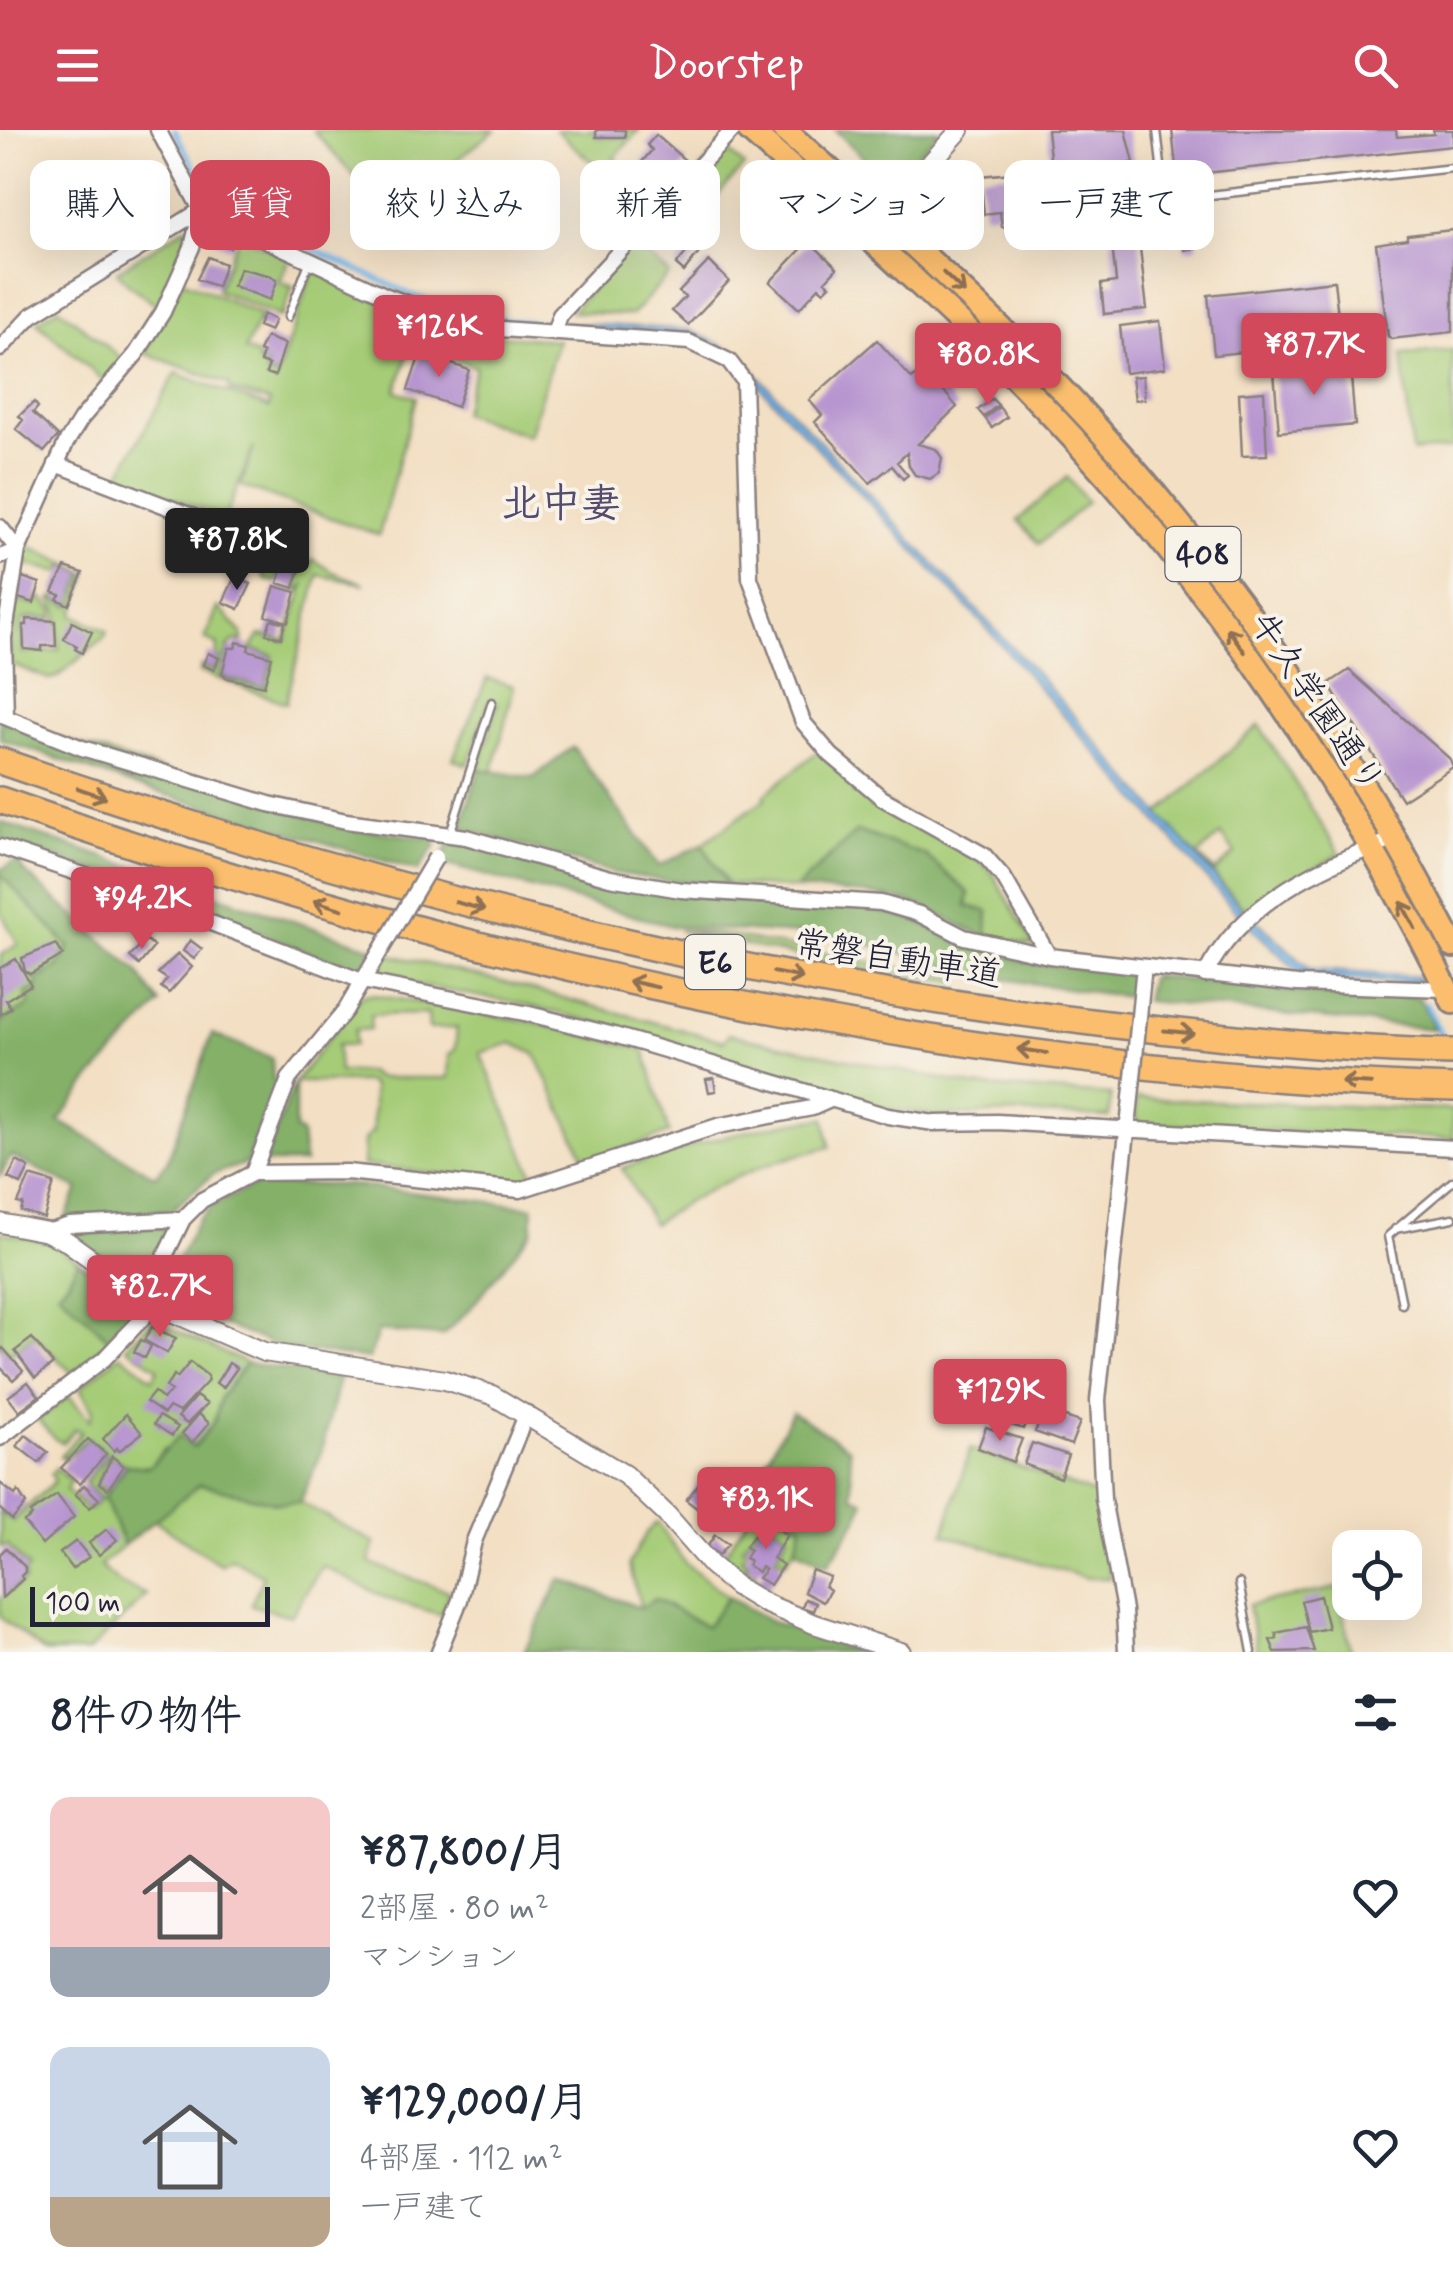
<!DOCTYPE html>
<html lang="ja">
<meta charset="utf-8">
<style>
body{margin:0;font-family:Mynerve,"Klee One",sans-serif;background:#f6f6f7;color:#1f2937;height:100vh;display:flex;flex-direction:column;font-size:38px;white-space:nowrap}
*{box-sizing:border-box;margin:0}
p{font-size:32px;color:#747a83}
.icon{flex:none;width:55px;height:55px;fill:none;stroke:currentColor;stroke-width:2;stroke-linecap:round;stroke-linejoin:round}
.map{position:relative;height:1522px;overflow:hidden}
.panel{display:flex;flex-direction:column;background:#fff;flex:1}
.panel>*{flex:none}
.banner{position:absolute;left:30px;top:30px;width:1395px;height:90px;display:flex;gap:20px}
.buttons{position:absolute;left:1332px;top:1400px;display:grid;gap:20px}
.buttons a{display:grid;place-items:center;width:90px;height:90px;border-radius:20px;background:#fff;box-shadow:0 10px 40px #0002;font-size:50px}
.scale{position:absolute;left:30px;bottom:25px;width:240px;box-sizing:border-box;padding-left:10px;border:5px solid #22223b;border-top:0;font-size:28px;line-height:35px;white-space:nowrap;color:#22223b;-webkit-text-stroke:8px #f7f3e8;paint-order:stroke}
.price{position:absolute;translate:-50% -85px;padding:0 22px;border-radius:10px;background:#d1495b;color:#fff;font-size:32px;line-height:65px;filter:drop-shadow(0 2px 5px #0008)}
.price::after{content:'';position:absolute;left:50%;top:60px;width:30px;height:22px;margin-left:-15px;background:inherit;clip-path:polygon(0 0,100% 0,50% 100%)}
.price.on{background:#222;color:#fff}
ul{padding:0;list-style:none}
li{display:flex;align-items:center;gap:30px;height:250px;padding:0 50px}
li span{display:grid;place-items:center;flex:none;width:280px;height:200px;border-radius:20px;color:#555}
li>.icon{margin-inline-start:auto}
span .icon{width:120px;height:120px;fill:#fffc;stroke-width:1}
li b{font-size:42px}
h2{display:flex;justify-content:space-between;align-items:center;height:120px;padding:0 50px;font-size:42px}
.tag{padding:0 35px;border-radius:20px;background:#fff;box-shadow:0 10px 40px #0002;font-size:35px;line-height:90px}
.tag.on{background:#d1495b;color:#fff}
header{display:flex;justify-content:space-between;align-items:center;height:130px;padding:0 50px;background:#d1495b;color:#fff;font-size:45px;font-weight:600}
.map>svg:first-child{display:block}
.green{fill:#a6cc77;stroke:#647759;stroke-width:2.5;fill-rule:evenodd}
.forest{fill:#84b068;stroke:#536952;stroke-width:2.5}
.water{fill:#75b8eb;stroke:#4c6d93;stroke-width:2.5}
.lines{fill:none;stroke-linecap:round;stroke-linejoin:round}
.stream{stroke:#75b8eb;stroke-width:5}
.building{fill:#b795d0}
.service-casing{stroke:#8a807f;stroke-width:11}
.minor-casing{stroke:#8a807f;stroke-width:19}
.tertiary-casing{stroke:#8a807f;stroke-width:22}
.trunk-casing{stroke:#8a807f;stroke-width:28}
.motorway-casing{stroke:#8a807f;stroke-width:30}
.service{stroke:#fff;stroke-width:6}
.minor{stroke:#fff;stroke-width:14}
.tertiary{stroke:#fff;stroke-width:18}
.trunk{stroke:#fbbe6e;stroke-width:22}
.motorway{stroke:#fbbe6e;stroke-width:25}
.minor-bridge-casing{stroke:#8a807f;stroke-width:19;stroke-linecap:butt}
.minor-bridge{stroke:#fff;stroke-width:14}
.oneway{stroke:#8e7054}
.labels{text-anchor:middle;stroke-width:8;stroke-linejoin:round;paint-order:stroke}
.shield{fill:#f7f3e8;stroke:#62616f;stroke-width:2.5}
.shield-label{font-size:32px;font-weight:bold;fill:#22223b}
.street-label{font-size:35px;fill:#22223b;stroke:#f7f3e8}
.quarter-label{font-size:40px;font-weight:bold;fill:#564a6f;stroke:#f7f3e8}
</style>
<header><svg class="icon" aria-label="menu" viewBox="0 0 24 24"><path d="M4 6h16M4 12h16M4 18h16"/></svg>Doorstep<svg class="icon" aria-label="search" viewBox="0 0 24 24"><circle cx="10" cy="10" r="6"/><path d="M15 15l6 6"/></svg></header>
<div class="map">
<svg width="1453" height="1522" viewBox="0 0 1453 1522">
<rect width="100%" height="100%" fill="#f7f3e8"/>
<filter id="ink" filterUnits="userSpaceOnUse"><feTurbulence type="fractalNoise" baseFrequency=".01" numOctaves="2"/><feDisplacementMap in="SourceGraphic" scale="20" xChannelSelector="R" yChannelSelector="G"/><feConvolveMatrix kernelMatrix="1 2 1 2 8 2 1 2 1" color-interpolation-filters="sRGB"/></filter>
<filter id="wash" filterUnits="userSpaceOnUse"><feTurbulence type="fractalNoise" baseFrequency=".0048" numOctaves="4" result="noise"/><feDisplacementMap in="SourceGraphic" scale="40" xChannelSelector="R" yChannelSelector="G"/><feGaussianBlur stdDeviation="2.25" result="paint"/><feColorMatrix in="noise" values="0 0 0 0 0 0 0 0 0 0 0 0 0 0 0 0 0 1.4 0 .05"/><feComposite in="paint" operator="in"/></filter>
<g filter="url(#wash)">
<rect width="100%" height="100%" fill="#f3dfc3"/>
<path class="green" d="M313 0H495L388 84Z
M556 0H596L597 7H625V0H639L614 28 658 67 646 81Z
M722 16 744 36 664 125 641 104Z
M186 97 191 99 160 177 129 155 117 141Z
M239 105 289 127 280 152 293 157 281 187 217 160Z
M633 112 669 144 632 185 571 182Z
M313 138 421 185 396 261 416 267 379 405 241 356 254 316 225 388 118 347 176 243 269 278 270 272 230 260 229 254 144 223 183 150 261 185 245 220 259 226 258 231 268 236 266 244 277 247Z
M58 177 125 231 106 253 37 192Z
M431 188 445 193 434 226 420 222Z
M463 200 477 204 558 210 529 306 462 283 476 237 454 229Z
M1453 220V318L1412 322 1402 225Z
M1067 347 1087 372 1039 414 1018 390Z
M26 415 88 444 73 485 107 501 104 508 57 547 49 549 10 534 14 470 35 475 40 466 53 480V489L28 487 22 491V523L59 520 57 480 51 470 55 466 56 470 70 476 84 444 66 435 59 442 20 433Z
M266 418 310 435 313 429 333 442 365 454 318 445 286 573 200 542 201 536 215 541 220 529 216 524 218 515 205 509 218 477 242 503V511H235L228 517 221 544 225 548 265 558 273 526 251 519 260 505 285 511 305 453 300 460H296L301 438 282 432 276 452 266 450 263 445Z
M487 548 514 556 493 641 479 639 498 573 489 570 468 635 453 629Z
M1259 595 1340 724 1244 778 1159 684ZM1221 704 1235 723 1215 742 1198 725Z
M818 621 868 663 975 727 992 742 1035 816 987 806 967 776 969 763 925 725 857 701 796 759 727 754 702 714 766 668 764 665Z
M0 744 69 817 58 837 36 849 39 857 31 875 0 892V826L18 814 0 781Z
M679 801 713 803 957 848 958 853 852 837Z
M387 824 519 856 724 911 729 904 974 956 1111 965 1109 987 1014 983 938 986 885 978 645 904 517 873 377 848Z
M369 864 533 892 644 919 669 1003 569 1038 516 1052 363 1035 364 1010 373 1001V957L368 952H295L361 866ZM428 884 429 899 457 898 455 920 449 924 448 948H377L368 942H339L337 915H354L355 900 370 899 371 885ZM512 913 535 924 586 1031 533 1044 480 923Z
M1137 968 1453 980V1009L1142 994 1135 989Z
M825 988 830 1017C766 1031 707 1056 653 1094L622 1038C689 1015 755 995 825 988Z
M0 1102 50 1112 78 1131 67 1152 59 1161 111 1211 73 1244 33 1205 10 1224 3 1215 0 1218Z
M152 1190 246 1233 221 1267 214 1292 193 1317 164 1319 149 1337 126 1335 110 1326 96 1354 108 1361 104 1367 124 1415 100 1436 121 1454 147 1465 88 1522H44L0 1487V1469L25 1450 23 1446 28 1438 7 1415 0 1417V1382L13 1391 55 1351 51 1344 56 1338 71 1351 66 1360 89 1380 101 1369 85 1353 107 1324 88 1308 64 1330 60 1327 81 1301 75 1299 63 1313 55 1309 38 1290 69 1266 90 1290 93 1281 80 1258 120 1224 153 1249 158 1238 126 1217Z
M970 1319 1097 1365 1110 1448H1087L944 1404Z
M200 1354 276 1373 300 1372 375 1413 369 1433 450 1462 442 1485 388 1469 322 1436 291 1486 251 1475 263 1446 231 1428 221 1435 153 1389Z
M759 1370 802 1395 795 1419 785 1432 776 1428 788 1404 765 1390 742 1417 747 1420 742 1428 748 1433 745 1438 756 1443 755 1447 768 1457 765 1462 719 1433Z
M657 1392 685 1433 728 1467 706 1497 655 1469 641 1478 629 1434C639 1419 643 1403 657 1392Z
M1338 1458 1351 1522H1257L1248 1475Z"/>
<path class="forest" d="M835 0H940L891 54Z
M1187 75 1189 89 1204 90V102L1170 105 1168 79Z
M0 590 346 697 434 709 436 715 418 741 137 656 0 609Z
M573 617 659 736 702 714 727 754 667 751 615 743 465 699 462 692 479 639 533 648Z
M0 692 373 818 362 840 356 842 213 784 212 779 0 710Z
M857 701 925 725 969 763 967 776 988 781 987 806C960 799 940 782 914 774 876 762 836 762 796 759Z
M463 712 615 754 867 779 912 789 962 813 1038 834 1136 842V868L974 845 882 817 821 805 675 797 440 733 449 714Z
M16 731 21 732V739L137 841 160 874 92 947 59 991 155 1046 167 1032 212 904 272 928 273 949 278 953 247 1033 213 1044 172 1080 65 1089 78 1059 11 1026 0 1047V892L30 875 26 863 38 857 36 850 58 837 69 817 0 744V740Z
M1156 846 1295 862 1419 867 1435 899 1145 871 1150 847Z
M295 952V1000L301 1003 304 1033H263Z
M257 1054 352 1055 533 1077 532 1101 470 1179 442 1206 378 1201 369 1229 283 1218 171 1175 159 1166 198 1090 213 1075Z
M168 1096 170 1100 142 1156 69 1103Z
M78 1131 140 1179 111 1211 58 1161 68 1152Z
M246 1233 339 1248 321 1324 300 1372 277 1373 200 1354 124 1415 104 1367 126 1335 149 1337 179 1306 194 1317 214 1292 221 1267Z
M792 1282 849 1318 853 1366 864 1371 858 1388 828 1435 795 1419 802 1395 748 1364Z
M560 1449 641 1478 655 1469 706 1497 728 1467 773 1492 860 1522H524Z"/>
<path class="water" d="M564 193 688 200 736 222 1044 552 1244 781 1239 785 985 496 732 227 688 206 565 198Z
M1255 789 1310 840 1417 847 1419 853 1305 848 1249 795Z"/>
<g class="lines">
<path class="stream" d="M174 0 215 74 412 165 474 186 545 193
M1426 874 1446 915"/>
</g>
<g id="blocks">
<path class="building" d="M596 0H625V7H596Z
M1047 0H1126L1134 33H1130L1132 51H1136L1137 55 1133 56 1135 82 1057 91 1055 77 1032 80 1033 94 1002 97 1000 82 984 84 980 46 1012 43V36L1025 35 1030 57 1053 54Z
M1172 0H1396L1397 7 1434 4 1433 0H1453V16L1177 46Z
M656 5 687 32 667 56 641 33 652 20 647 15Z
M208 92 214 95 208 108 202 105Z
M1137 92 1147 179 1104 184 1101 154 1116 152 1110 95Z
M217 94 237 103 230 118 210 109Z
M1453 100V202L1391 209 1388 206 1376 114 1407 109V105Z
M1196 106 1197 118 1185 120 1184 107Z
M809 111 837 138 825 151 830 155 824 161 819 157 799 179 770 152Z
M694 113 702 119 684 142 676 135Z
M208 127 225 134 217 157 197 149Z
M709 131 729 151 688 195 672 181 685 167 679 162Z
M240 138 271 146 277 151 270 170 233 156Z
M1334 151 1341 211 1214 225 1208 165Z
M263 184 275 190 270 201 258 196Z
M1160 191 1165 238 1125 243 1120 196Z
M266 207 285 214 275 246 266 243 269 235 260 232 263 223 259 221Z
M877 210 912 249 924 238 957 277 918 314 936 319 942 328 939 343 930 349 915 345 909 336 907 323 897 332 908 345 903 349 892 336 870 353 815 292 822 285 809 270Z
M420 224 440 231 442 226 450 229 449 233 469 240 457 277 408 260Z
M1350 235 1355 295 1279 302 1274 242Z
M1143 246 1145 269 1135 270 1132 247Z
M1264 261 1267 325 1242 326 1239 263Z
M992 269 998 275 984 287 978 280Z
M34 272 38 277 33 283 58 306 44 322 16 299 23 290 19 286Z
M999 277 1007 287 992 298 985 288Z
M284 434 300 439 294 458 278 453Z
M65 437 83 443 69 475 57 469 60 465 53 462Z
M22 447 40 453 34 473 15 467Z
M235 447 251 454 239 479 223 472Z
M275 456 296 462 288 492 266 486Z
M27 489 55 491 56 516H42V521L24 519 23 495H27Z
M271 489 285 493 281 508 266 504Z
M72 492 92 502 82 523 75 519 77 516 64 509Z
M237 512 249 515 248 520 272 527 264 556 227 548 222 543 229 518H235Z
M208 523 219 528 214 540 203 535Z
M1349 540 1450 629 1453 637 1402 670 1328 554Z
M146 810 154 817 139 835 130 827Z
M190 810 202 819 194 829 183 821Z
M56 814 63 825 30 844 25 841 22 828Z
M178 824 192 837 169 863 161 857 167 849 158 843Z
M16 829 31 855 6 870 11 878 0 885V838Z
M714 948 716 961 709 962 706 949Z
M17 1031 29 1038 21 1054 8 1048Z
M30 1046 54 1053 44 1088 21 1081 23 1074 18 1073Z
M152 1197 176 1208 167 1223 144 1210Z
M32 1208 53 1234 35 1248 15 1221Z
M141 1210 151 1216 145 1228 134 1222Z
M3 1218 23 1241 13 1250 0 1237V1221Z
M1006 1231 1042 1243 1034 1266 998 1253Z
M190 1232 208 1246 207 1252 179 1282 169 1277 164 1284 146 1272 154 1262 163 1269 171 1261 166 1257 174 1245 177 1248Z
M229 1233 237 1238 223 1258 216 1253Z
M28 1252 39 1266 19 1281 8 1267Z
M996 1264 1032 1276 1023 1299 987 1286Z
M196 1266 207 1274 187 1294 178 1287Z
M1044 1280 1080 1292 1071 1315 1035 1302Z
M126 1284 142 1303 119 1321 117 1318 114 1321 103 1309Z
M199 1284 209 1293 192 1313 182 1304Z
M159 1286 178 1297 172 1306 154 1294Z
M986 1297 1022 1309 1013 1332 978 1318Z
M26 1305 48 1322 39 1333 17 1316Z
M88 1309 106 1324 80 1354 61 1338Z
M1032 1313 1068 1325 1060 1348 1024 1334Z
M112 1326 124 1336 108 1359 99 1353Z
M703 1348 718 1360 702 1382 686 1370Z
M0 1353 15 1365 18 1361 26 1374 12 1390 0 1379Z
M84 1355 99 1369 90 1378 75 1364Z
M57 1365 74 1387 42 1415 24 1392 32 1386 30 1383Z
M765 1391 787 1405 773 1428 783 1435 770 1455 758 1448 765 1440 761 1437 758 1442 748 1436 750 1431 745 1428 750 1420 745 1417Z
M107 1399 117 1410 99 1425 89 1413Z
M715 1405 728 1414 719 1425 707 1417Z
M76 1411 89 1427 72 1439 60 1423Z
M6 1418 25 1437V1442L21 1446 23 1449 2 1468 0 1424Z
M812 1440 830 1447 825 1456 830 1460 823 1472 804 1462Z
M1320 1466 1328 1498 1309 1502 1301 1471Z
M805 1469 816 1473 813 1481 802 1477Z
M1306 1497 1314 1521 1275 1522 1270 1510 1277 1508 1276 1503Z"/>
</g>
</g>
<g filter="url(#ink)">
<use href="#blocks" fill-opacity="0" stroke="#8a807f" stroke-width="2.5"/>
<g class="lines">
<defs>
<path id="service" d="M1157 0 1165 70 1453 38
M288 187 310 130
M450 704 492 572
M1395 1099 1453 1088
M1402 1174 1388 1106 1453 1051
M1239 1453 1252 1522"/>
<path id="minor" d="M158 0 201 80 387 166 472 197 689 212 729 231 744 251 750 448 803 592 831 625 882 668 984 725 1004 748 1049 826
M554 203 560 185 733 0
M0 219 31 186 201 80
M56 334 257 411
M0 397 18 420 0 427
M0 585 82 618 269 674 346 691 466 707 610 748 681 760 881 773 919 784 964 807 1049 826 1297 854 1447 859
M6 587 4 508 18 420 66 313 81 289 136 224 163 182 192 117 201 80
M0 717 104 752 362 851 529 884 614 905 888 986 934 993 997 992 1453 1018
M1205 845C1242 772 1322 734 1396 709
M253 1043 289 949 345 881 375 830
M47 1102 70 1095 183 1089
M144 1169 183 1089 202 1070 253 1043 347 1042 520 1060 718 996 812 978 830 970
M0 1308 104 1229 155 1175
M439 1522 460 1470 474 1411 527 1283
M1126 1522 1124 1480 1103 1369 1098 1270 1128 992"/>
<path id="tertiary" d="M877 93 960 0
M0 1093 47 1102 68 1112 155 1175 264 1222 445 1250 492 1265 625 1345 667 1385 711 1435 736 1456 764 1473 814 1494 901 1522"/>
<path id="trunk" d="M749 0C860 99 972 198 1073 308 1226 475 1353 668 1453 872
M784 0C880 83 974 168 1061 259 1218 424 1349 614 1453 816"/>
<path id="motorway" d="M0 631C365 758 723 848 1107 894 1221 907 1338 920 1453 922
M0 670C467 834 957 941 1453 958"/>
</defs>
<use href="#service" class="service-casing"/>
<use href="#minor" class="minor-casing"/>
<use href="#tertiary" class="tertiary-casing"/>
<use href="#trunk" class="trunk-casing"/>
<use href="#motorway" class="motorway-casing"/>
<use href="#service" class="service"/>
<use href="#minor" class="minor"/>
<use href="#tertiary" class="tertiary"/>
<use href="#trunk" class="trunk"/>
<use href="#motorway" class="motorway"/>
<defs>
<path id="minor-bridge" d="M375 830 436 727
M1129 988 1143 846"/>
</defs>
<use href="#minor-bridge" class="minor-bridge-casing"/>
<use href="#minor-bridge" class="minor-bridge"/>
</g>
<defs><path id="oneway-shaft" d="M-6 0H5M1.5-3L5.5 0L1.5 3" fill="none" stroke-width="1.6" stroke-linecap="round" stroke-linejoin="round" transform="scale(2.5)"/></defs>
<g class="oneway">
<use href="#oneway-shaft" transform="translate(954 153) rotate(44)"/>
<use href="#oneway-shaft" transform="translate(1236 510) rotate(-126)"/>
<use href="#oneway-shaft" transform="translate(92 663) rotate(19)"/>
<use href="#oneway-shaft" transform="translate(328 775) rotate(-163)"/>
<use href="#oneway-shaft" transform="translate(470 776) rotate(15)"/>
<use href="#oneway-shaft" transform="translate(1408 785) rotate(-118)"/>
<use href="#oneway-shaft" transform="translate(788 845) rotate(11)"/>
<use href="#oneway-shaft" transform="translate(643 854) rotate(-167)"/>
<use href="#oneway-shaft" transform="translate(1179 902) rotate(6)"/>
<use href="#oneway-shaft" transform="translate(1032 921) rotate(-172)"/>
<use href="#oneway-shaft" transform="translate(1356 953) rotate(-177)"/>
</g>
</g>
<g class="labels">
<g class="shield">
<rect x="1165.5" y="397" width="75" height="54" rx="8"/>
<rect x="685" y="805" width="60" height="54" rx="8"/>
</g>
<g class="shield-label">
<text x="1203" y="435">408</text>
<text x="715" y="843">E6</text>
</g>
<g class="street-label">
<text transform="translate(1318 572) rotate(56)" y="12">牛久学園通り</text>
<text transform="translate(898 828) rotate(9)" y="12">常磐自動車道</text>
</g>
<g class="quarter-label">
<text x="561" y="386">北中妻</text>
</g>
</g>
</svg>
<div class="buttons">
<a><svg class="icon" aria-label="locate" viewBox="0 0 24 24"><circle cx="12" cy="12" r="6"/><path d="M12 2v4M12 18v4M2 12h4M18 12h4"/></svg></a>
</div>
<div class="scale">100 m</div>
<b class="price" style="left:439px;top:250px">¥126K</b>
<b class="price" style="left:1314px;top:268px">¥87.7K</b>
<b class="price" style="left:988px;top:278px">¥80.8K</b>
<b class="price on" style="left:237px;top:463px">¥87.8K</b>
<b class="price" style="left:142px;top:822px">¥94.2K</b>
<b class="price" style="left:160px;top:1210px">¥82.7K</b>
<b class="price" style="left:1000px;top:1314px">¥129K</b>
<b class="price" style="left:766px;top:1422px">¥83.1K</b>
<div class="banner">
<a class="tag">購入</a>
<a class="tag on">賃貸</a>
<a class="tag">絞り込み</a>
<a class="tag">新着</a>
<a class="tag">マンション</a>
<a class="tag">一戸建て</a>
</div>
</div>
<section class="panel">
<h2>8件の物件<svg class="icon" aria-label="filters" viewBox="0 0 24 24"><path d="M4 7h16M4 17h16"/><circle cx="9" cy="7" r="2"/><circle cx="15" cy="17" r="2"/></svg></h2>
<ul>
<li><span style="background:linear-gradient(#f6c9c9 75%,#9aa5b1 0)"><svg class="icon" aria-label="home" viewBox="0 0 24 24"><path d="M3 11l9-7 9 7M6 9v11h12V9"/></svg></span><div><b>¥87,800/月</b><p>2部屋 · 80 m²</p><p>マンション</p></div><svg class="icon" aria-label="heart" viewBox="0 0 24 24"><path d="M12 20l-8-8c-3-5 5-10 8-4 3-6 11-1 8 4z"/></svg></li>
<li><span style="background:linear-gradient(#c9d6e8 75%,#b9a48a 0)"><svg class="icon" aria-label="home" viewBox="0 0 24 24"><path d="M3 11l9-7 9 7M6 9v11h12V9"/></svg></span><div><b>¥129,000/月</b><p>4部屋 · 112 m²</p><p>一戸建て</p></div><svg class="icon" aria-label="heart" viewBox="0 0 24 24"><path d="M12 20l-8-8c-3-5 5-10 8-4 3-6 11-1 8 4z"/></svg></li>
</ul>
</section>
